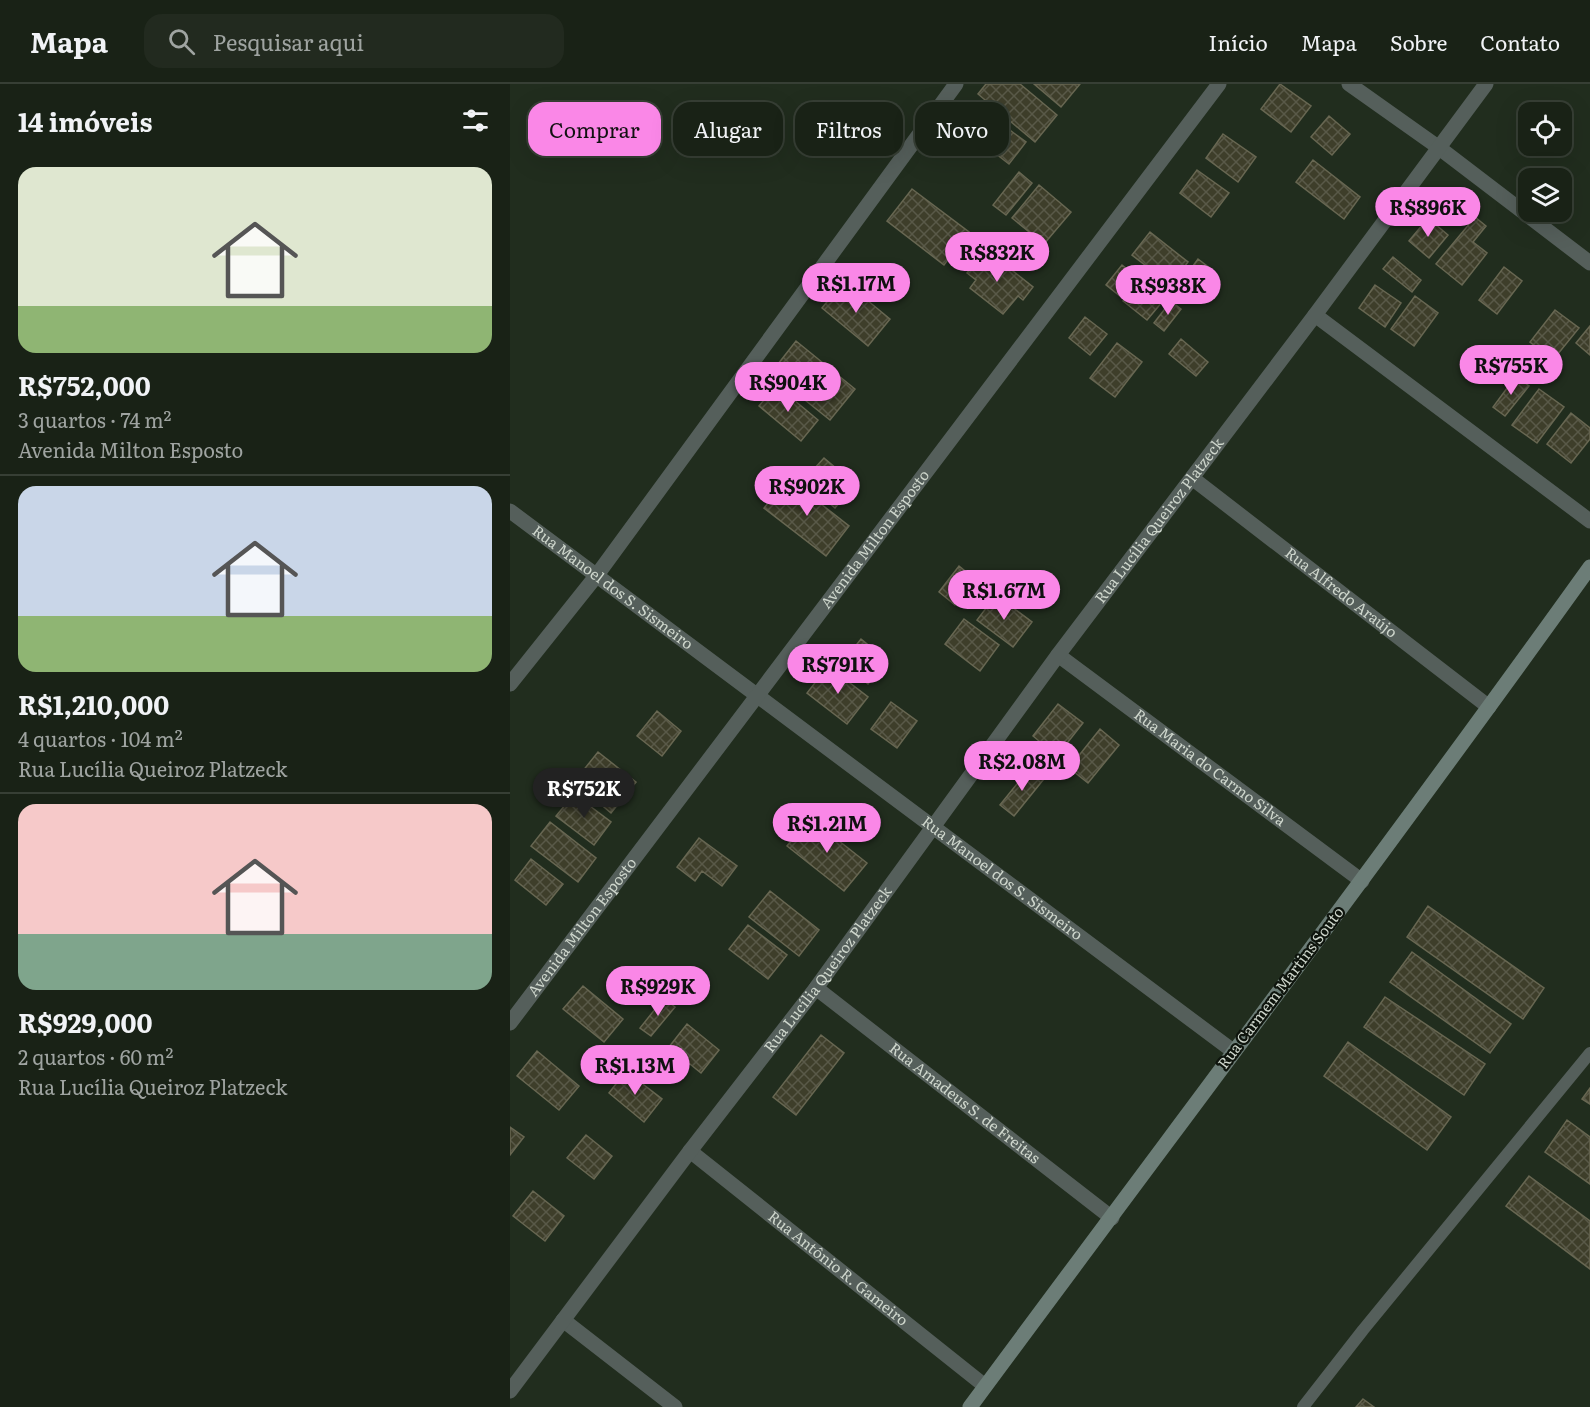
<!DOCTYPE html>
<html lang="pt">
<meta charset="utf-8">
<style>
body{margin:0;font-family:Literata,serif;background:#222a1f;color:#f1f3f6;height:100vh;display:flex;flex-direction:column;font-size:22px;white-space:nowrap}
*{box-sizing:border-box;margin:0}
p{font-size:20px;color:#9fa4a1}
.icon{flex:none;width:33px;height:33px;fill:none;stroke:currentColor;stroke-width:2;stroke-linecap:round;stroke-linejoin:round}
.map{position:relative;flex:1;overflow:hidden}
.panel{display:flex;flex-direction:column;background:#192216;width:510px}
.panel>*{flex:none}
.guide{position:absolute;left:18px;top:18px;width:570px;height:54px;display:flex;gap:12px}
.fabs{position:absolute;left:1008px;top:18px;display:grid;gap:12px}
.fabs a{display:grid;place-items:center;width:54px;height:54px;border-radius:12px;background:#192216;box-shadow:0 6px 24px #0002,0 0 0 2px #373f35;font-size:30px}
.price{position:absolute;translate:-50% -51px;padding:0 14px;border-radius:21px;background:#fa87e7;color:#111;font-size:20px;line-height:39px;filter:drop-shadow(0 2px 3px #0008)}
.price::after{content:'';position:absolute;left:50%;top:36px;width:18px;height:14px;margin-left:-9px;background:inherit;clip-path:polygon(0 0,100% 0,50% 100%)}
.price.current{background:#222;color:#fff}
ul{padding:0;list-style:none}
li{display:grid;align-content:center;gap:12px;height:318px;padding:0 18px}
li+li{border-top:2px solid #373f35}
li span{display:grid;place-items:center;height:186px;border-radius:18px;color:#555}
li>.icon{margin-inline-start:auto}
span .icon{width:108px;height:108px;fill:#fffc;stroke-width:1}
li b{font-size:26px}
h2{display:flex;justify-content:space-between;align-items:center;height:72px;padding:0 18px;font-size:26px}
.chip{padding:0 21px;border-radius:18px;background:#192216;box-shadow:0 6px 24px #0002,0 0 0 2px #373f35;font-size:21px;line-height:54px}
.chip.current{background:#fa87e7;color:#111}
header{display:flex;align-items:center;gap:36px;box-sizing:border-box;height:84px;padding:0 30px;background:#192216;border-bottom:2px solid #373f35}
header strong{font-size:28px}
nav{display:flex;gap:33px;margin-inline-start:auto;font-size:21px}
.search{width:420px;height:54px;background:#222a1f;display:flex;align-items:center;gap:15px;box-sizing:border-box;padding:0 21px;border-radius:18px;color:#9fa4a1;font-size:22px}
main{display:flex;flex:1;min-height:0}
.map>svg:first-child{display:block}
.building{fill:url(#building-cross-hatch);stroke:#686752;stroke-width:1.5}
.lines{fill:none;stroke-linecap:round;stroke-linejoin:round}
.lane{stroke:#555f5b;stroke-width:12}
.street{stroke:#555f5b;stroke-width:15}
.secondary{stroke:#6c7d77;stroke-width:15}
.labels{text-anchor:middle;stroke-width:4.5;stroke-linejoin:round;paint-order:stroke}
.street-label{font-size:15px;fill:#ced6cc;stroke:#0e140d}
</style>
<header>
<strong>Mapa</strong>
<div class="search"><svg class="icon" aria-label="search" viewBox="0 0 24 24"><circle cx="10" cy="10" r="6"/><path d="M15 15l6 6"/></svg>Pesquisar aqui</div>
<nav><a>Início</a><a>Mapa</a><a>Sobre</a><a>Contato</a></nav>
</header>
<main>
<section class="panel">
<h2>14 imóveis<svg class="icon" aria-label="filters" viewBox="0 0 24 24"><path d="M4 7h16M4 17h16"/><circle cx="9" cy="7" r="2"/><circle cx="15" cy="17" r="2"/></svg></h2>
<ul>
<li><span style="background:linear-gradient(#dfe7d0 75%,#8fb573 0)"><svg class="icon" aria-label="home" viewBox="0 0 24 24"><path d="M3 11l9-7 9 7M6 9v11h12V9"/></svg></span><div><b>R$752,000</b><p>3 quartos · 74 m²</p><p>Avenida Milton Esposto</p></div></li>
<li><span style="background:linear-gradient(#c9d6e8 70%,#8fb573 0)"><svg class="icon" aria-label="home" viewBox="0 0 24 24"><path d="M3 11l9-7 9 7M6 9v11h12V9"/></svg></span><div><b>R$1,210,000</b><p>4 quartos · 104 m²</p><p>Rua Lucília Queiroz Platzeck</p></div></li>
<li><span style="background:linear-gradient(#f6c9c9 70%,#7fa58c 0)"><svg class="icon" aria-label="home" viewBox="0 0 24 24"><path d="M3 11l9-7 9 7M6 9v11h12V9"/></svg></span><div><b>R$929,000</b><p>2 quartos · 60 m²</p><p>Rua Lucília Queiroz Platzeck</p></div></li>
</ul>
</section>
<div class="map">
<svg width="1080" height="1323" viewBox="0 0 1080 1323">
<defs>
<pattern id="building-cross-hatch" width="8" height="8" patternUnits="userSpaceOnUse" patternTransform="scale(1.5)"><rect width="8" height="8" fill="#3e3e2a"/><path d="M0 0l8 8M0 8l8-8" fill="none" stroke="#595948"/></pattern>
</defs>
<rect width="100%" height="100%" fill="#212d1e"/>
<path class="building" d="M476 0H510L547 31 525 58 468 10Z
M524 0H570L551 23Z
M770 0 801 22 781 48 751 25Z
M819 32 840 50 822 71 801 53Z
M485 35 516 58 499 80 468 56Z
M713 50 746 73 728 98 696 74Z
M803 76 850 113 834 135 786 98Z
M687 86 719 109 701 133 670 109Z
M509 88 522 99 496 131 483 121Z
M529 101 561 128 534 160 502 134Z
M402 105 459 148 434 181 377 137Z
M965 133 976 142 963 158 977 169 952 201 926 180Z
M918 134 938 151 919 174 899 157Z
M640 148 678 178 661 201 622 171Z
M477 165 490 176 486 182 493 188 498 183 523 203 513 216 508 212 493 230 460 204 466 196 457 189Z
M883 173 911 196 902 208 873 185Z
M688 175 701 185 676 218 663 209Z
M612 181 627 193 611 213 596 201Z
M994 183 1012 197 987 230 969 216Z
M634 192 658 211 637 236 613 217Z
M334 197 380 235 358 262 312 224Z
M865 201 891 219 875 243 849 224Z
M905 212 928 229 904 262 881 245Z
M661 217 671 225 654 247 644 239Z
M1045 226 1069 244 1043 276 1020 258Z
M575 233 597 250 580 271 559 254Z
M1080 242V271L1066 259Z
M671 255 698 278 686 292 659 270Z
M286 257 345 305 320 336 261 289Z
M607 259 632 278 605 313 580 294Z
M1012 269 1037 288 1030 298 1005 279Z
M1006 292 1019 302 995 332 983 323Z
M266 301 308 336 291 357 249 322Z
M1029 305 1054 323 1027 359 1002 341Z
M1061 329 1080 344V355L1061 379 1037 360Z
M314 374 345 400 325 424 293 397Z
M278 394 339 442 316 472 254 424Z
M449 482 465 495 445 521 429 508Z
M486 511 522 538 503 563 467 536Z
M454 535 489 561 470 587 435 560Z
M351 555 377 576 358 600 332 579Z
M318 582 358 613 337 640 297 609Z
M381 618 407 637 387 664 361 645Z
M548 620 573 639 547 672 523 652Z
M147 627 171 647 152 672 127 652Z
M590 645 609 661 578 699 559 684Z
M88 668 126 698 101 729 64 698Z
M519 685 533 696 504 732 490 721Z
M64 710 101 738 84 761 46 732Z
M300 734 357 779 334 807 277 762Z
M40 738 86 774 68 798 21 762Z
M189 754 227 782 212 802 192 787 185 797 167 783Z
M21 775 53 800 36 821 5 796Z
M260 807 309 846 289 872 239 833Z
M918 822 1034 904 1013 935 897 853Z
M238 841 277 871 258 895 219 865Z
M902 868 1001 940 980 969 880 898Z
M73 902 113 935 94 958 53 925Z
M875 913 975 980 954 1011 854 943Z
M154 914 165 923 141 952 130 944Z
M177 940 209 966 191 989 159 963Z
M311 951 334 969 286 1031 263 1013Z
M838 958 941 1033 917 1066 814 992Z
M27 967 69 1002 49 1026 7 992Z
M116 987 152 1015 134 1038 99 1009Z
M1080 1004V1020L1072 1015Z
M1057 1036 1080 1053V1100L1035 1068Z
M0 1043 14 1053 0 1071Z
M76 1051 102 1072 84 1095 57 1074Z
M1019 1092 1080 1137V1185L996 1122Z
M23 1107 54 1132 35 1157 3 1132Z
M853 1315 864 1323H846Z"/>
<g class="lines">
<path class="lane" d="M793 1323 853 1246 1080 969"/>
<g class="street">
<path d="M839 0 928 63 1080 179"/>
<path d="M805 231 1080 437"/>
<path id="s1" d="M682 394 979 623"/>
<path id="s2" d="M0 427 723 967"/>
<path id="s3" d="M548 571 852 797"/>
<path d="M0 600 87 491 446 0"/>
<path id="s4" d="M306 904 602 1134"/>
<path id="s5" d="M0 939 709 0"/>
<path id="s6" d="M180 1067 475 1302"/>
<path d="M53 1236 165 1323"/>
<path id="s7" d="M0 1307 180 1067 306 904 548 571 805 231 976 0"/>
</g>
<path class="secondary" d="M460 1323C667 1043 877 766 1080 483"/>
</g>
<g class="labels">
<g class="street-label">
<text dy="5" stroke="none"><textPath href="#s7" startOffset="1086">Rua Lucília Queiroz Platzeck</textPath></text>
<text dy="5" stroke="none"><textPath href="#s5" startOffset="606">Avenida Milton Esposto</textPath></text>
<text dy="5" stroke="none"><textPath href="#s2" startOffset="128">Rua Manoel dos S. Sismeiro</textPath></text>
<text dy="5" stroke="none"><textPath href="#s1" startOffset="188">Rua Alfredo Araújo</textPath></text>
<text dy="5" stroke="none"><textPath href="#s3" startOffset="189">Rua Maria do Carmo Silva</textPath></text>
<text dy="5" stroke="none"><textPath href="#s2" startOffset="614">Rua Manoel dos S. Sismeiro</textPath></text>
<text dy="5" stroke="none"><textPath href="#s5" startOffset="120">Avenida Milton Esposto</textPath></text>
<text dy="5" stroke="none"><textPath href="#s7" startOffset="528">Rua Lucília Queiroz Platzeck</textPath></text>
<text transform="translate(771 904) rotate(-53)" y="5">Rua Carmem Martins Souto</text>
<text dy="5" stroke="none"><textPath href="#s4" startOffset="188">Rua Amadeus S. de Freitas</textPath></text>
<text dy="5" stroke="none"><textPath href="#s6" startOffset="189">Rua Antônio R. Gameiro</textPath></text>
</g>
</g>
</svg>
<div class="fabs">
<a><svg class="icon" aria-label="locate" viewBox="0 0 24 24"><circle cx="12" cy="12" r="6"/><path d="M12 2v4M12 18v4M2 12h4M18 12h4"/></svg></a>
<a><svg class="icon" aria-label="layers" viewBox="0 0 24 24"><path d="M12 4l9 5-9 5-9-5zM3 14l9 5 9-5"/></svg></a>
</div>
<b class="price" style="left:918px;top:154px">R$896K</b>
<b class="price" style="left:487px;top:199px">R$832K</b>
<b class="price" style="left:346px;top:230px">R$1.17M</b>
<b class="price" style="left:658px;top:232px">R$938K</b>
<b class="price" style="left:1001px;top:312px">R$755K</b>
<b class="price" style="left:278px;top:329px">R$904K</b>
<b class="price" style="left:297px;top:433px">R$902K</b>
<b class="price" style="left:494px;top:537px">R$1.67M</b>
<b class="price" style="left:328px;top:611px">R$791K</b>
<b class="price" style="left:512px;top:708px">R$2.08M</b>
<b class="price current" style="left:74px;top:735px">R$752K</b>
<b class="price" style="left:317px;top:770px">R$1.21M</b>
<b class="price" style="left:148px;top:933px">R$929K</b>
<b class="price" style="left:125px;top:1012px">R$1.13M</b>
<div class="guide">
<a class="chip current">Comprar</a>
<a class="chip">Alugar</a>
<a class="chip">Filtros</a>
<a class="chip">Novo</a>
</div>
</div>
</main>
